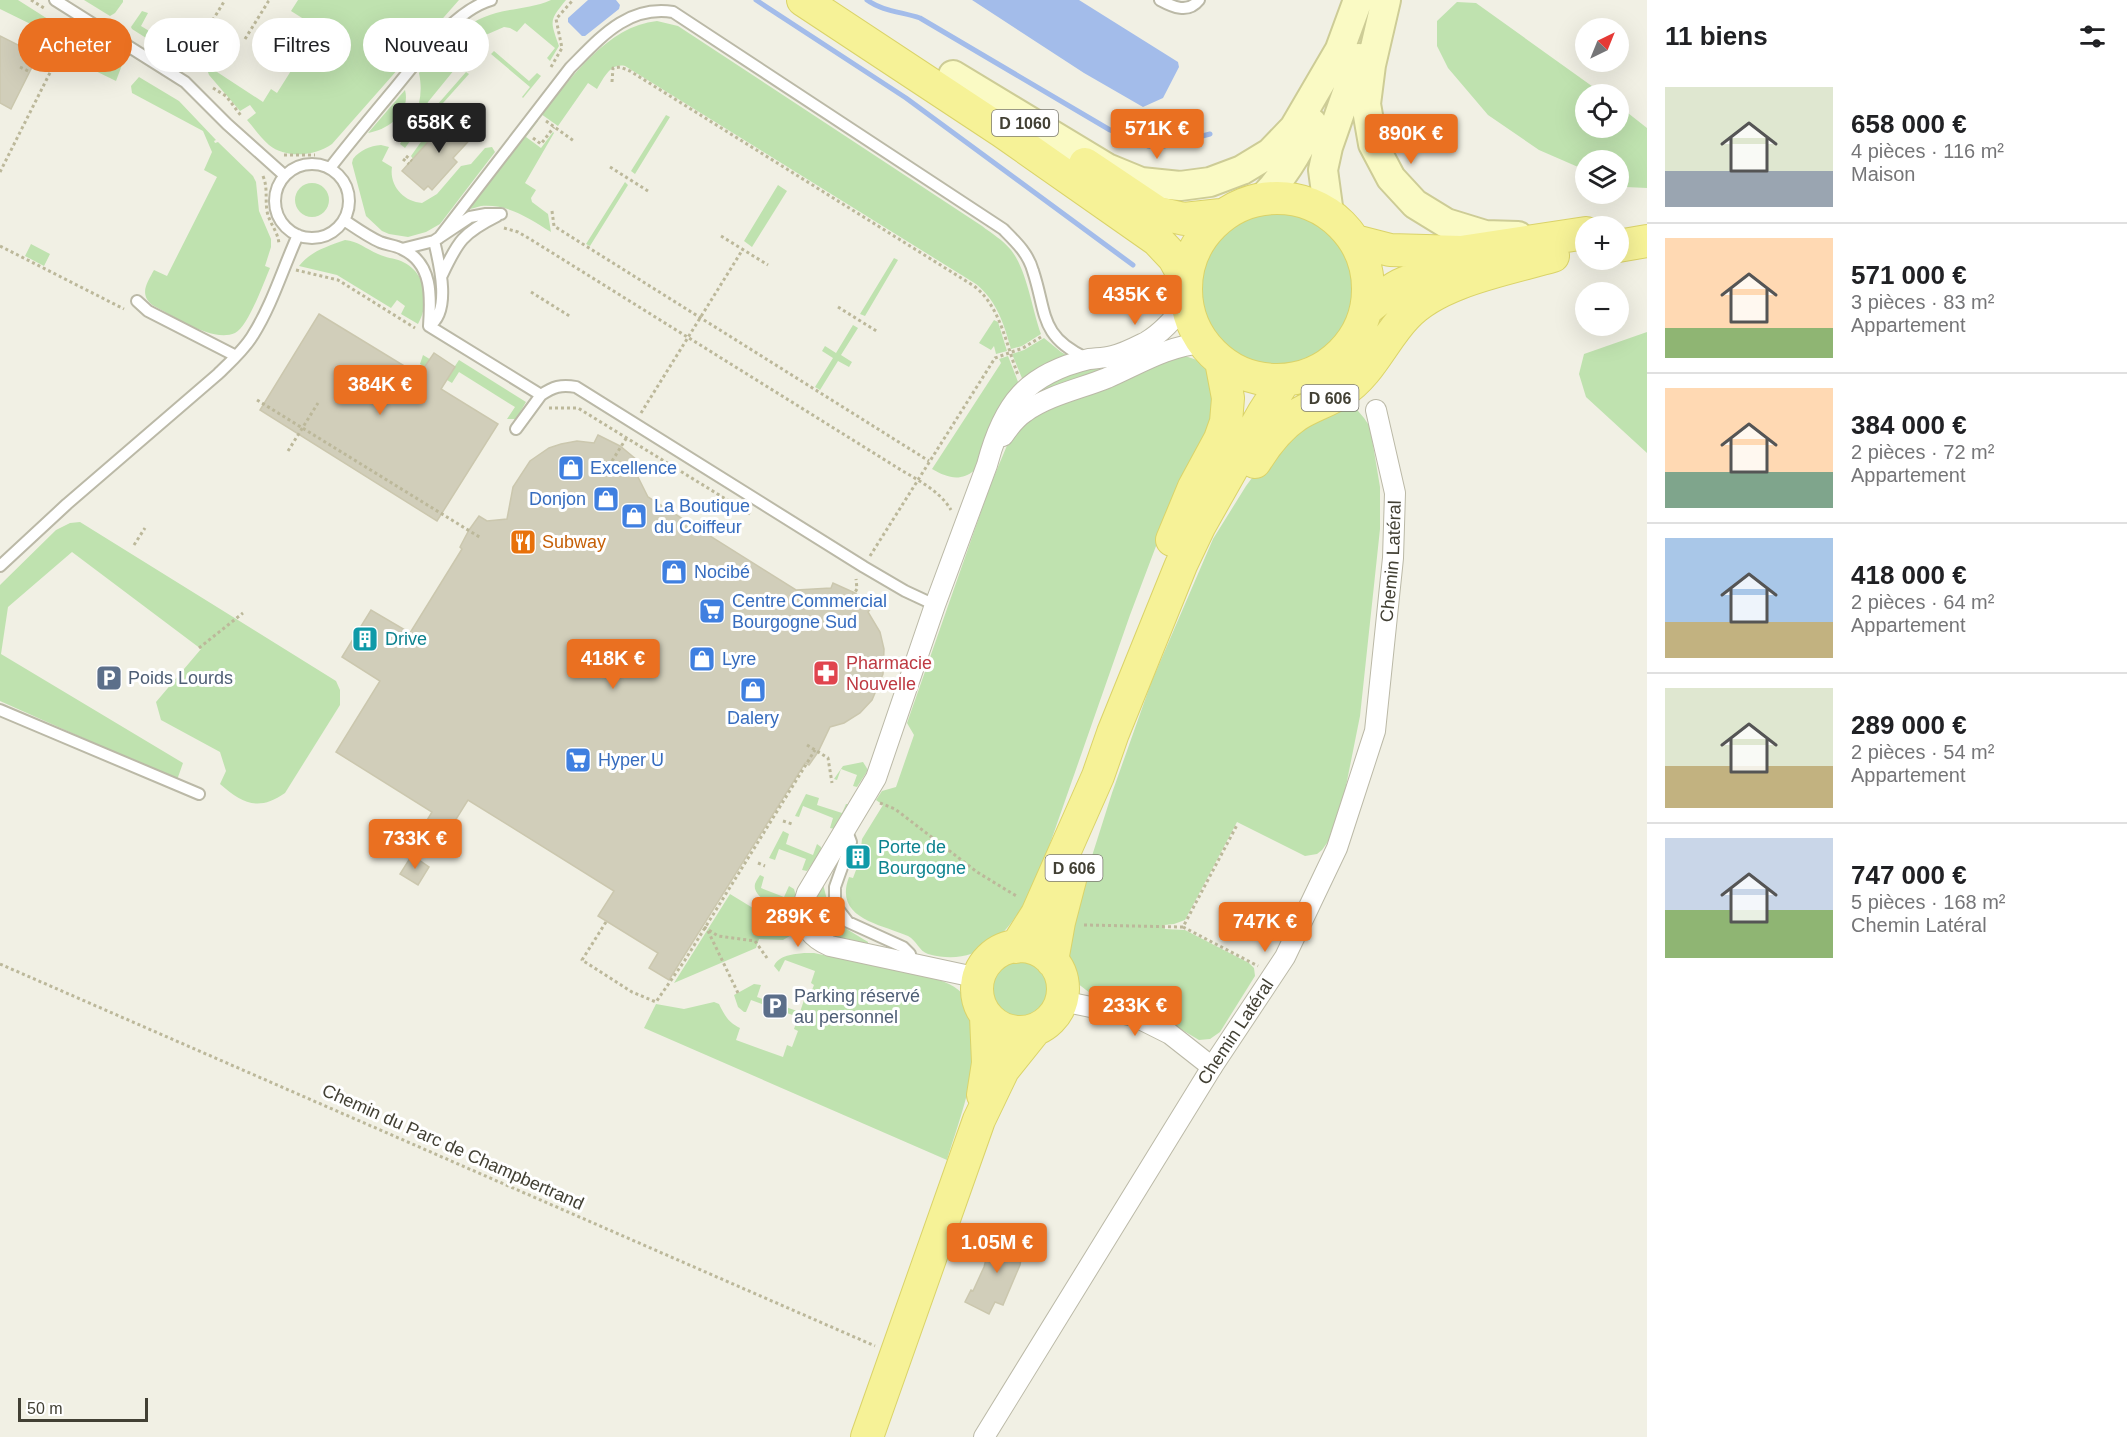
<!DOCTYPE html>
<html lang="fr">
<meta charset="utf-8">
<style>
body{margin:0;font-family:Arial,sans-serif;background:#f2f2f2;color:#202124;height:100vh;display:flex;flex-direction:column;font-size:22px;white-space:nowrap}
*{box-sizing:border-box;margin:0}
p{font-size:20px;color:#757577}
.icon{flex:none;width:33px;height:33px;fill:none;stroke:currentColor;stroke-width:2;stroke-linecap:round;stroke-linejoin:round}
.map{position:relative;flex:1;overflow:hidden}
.details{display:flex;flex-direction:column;background:#fff;width:480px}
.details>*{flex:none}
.top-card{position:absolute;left:18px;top:18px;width:570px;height:54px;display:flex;gap:12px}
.needle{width:39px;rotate:43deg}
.tools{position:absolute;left:1575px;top:18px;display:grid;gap:12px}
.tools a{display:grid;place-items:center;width:54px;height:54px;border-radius:50%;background:#fff;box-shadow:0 6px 24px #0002;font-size:30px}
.scale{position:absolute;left:18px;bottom:15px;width:130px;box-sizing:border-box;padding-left:6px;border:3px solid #424034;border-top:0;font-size:16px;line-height:21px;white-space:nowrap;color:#424034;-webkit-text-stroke:4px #fff;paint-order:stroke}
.price{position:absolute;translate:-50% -51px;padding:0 14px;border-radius:6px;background:#ea7021;color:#fff;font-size:20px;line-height:39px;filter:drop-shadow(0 2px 3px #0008)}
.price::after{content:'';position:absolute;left:50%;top:36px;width:18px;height:14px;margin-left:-9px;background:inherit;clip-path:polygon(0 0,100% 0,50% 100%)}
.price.current{background:#222;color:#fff}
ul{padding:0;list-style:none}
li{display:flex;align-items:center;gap:18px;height:150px;padding:0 18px}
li+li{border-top:2px solid #e0e0e0}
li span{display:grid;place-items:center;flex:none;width:168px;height:120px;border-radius:0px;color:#555}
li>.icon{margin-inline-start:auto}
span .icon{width:72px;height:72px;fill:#fffc;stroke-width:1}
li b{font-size:26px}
h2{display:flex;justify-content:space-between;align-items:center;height:72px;padding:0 18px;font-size:26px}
.chip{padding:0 21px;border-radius:27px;background:#fff;box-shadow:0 6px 24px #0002;font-size:21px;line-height:54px}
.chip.current{background:#ea7021;color:#fff}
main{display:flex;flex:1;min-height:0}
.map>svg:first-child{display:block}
.green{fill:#bfe2af}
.water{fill:#a3bcea}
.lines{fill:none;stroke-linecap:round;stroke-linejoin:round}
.stream{stroke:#a3bcea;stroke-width:5}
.building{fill:#d1ceba;stroke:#cbc7ae;stroke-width:1.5}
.service-casing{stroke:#bbb9a7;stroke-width:14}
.minor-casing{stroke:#bbb9a7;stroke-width:22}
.secondary-casing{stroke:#cdcc96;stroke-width:32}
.primary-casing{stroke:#dad369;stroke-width:34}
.path{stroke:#bcb89a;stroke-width:3;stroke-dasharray:3 3;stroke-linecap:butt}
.service{stroke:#fff;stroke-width:10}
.minor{stroke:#fff;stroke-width:20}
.secondary{stroke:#fafac4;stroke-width:28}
.primary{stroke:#f6f297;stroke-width:32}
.labels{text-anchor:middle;stroke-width:6;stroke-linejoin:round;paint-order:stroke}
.shield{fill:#fff;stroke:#7b7971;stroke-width:1.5}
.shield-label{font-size:16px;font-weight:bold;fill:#424034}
.shop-label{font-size:18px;fill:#366cbe;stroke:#fff;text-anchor:start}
.food-label{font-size:18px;fill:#c56008;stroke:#fff;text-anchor:start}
.street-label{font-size:18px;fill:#424034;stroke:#fff}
.culture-label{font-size:18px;fill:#0d838f;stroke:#fff;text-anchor:start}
.health-label{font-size:18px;fill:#be3a42;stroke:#fff;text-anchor:start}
.service-label{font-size:18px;fill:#4e5e75;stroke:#fff;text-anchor:start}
</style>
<main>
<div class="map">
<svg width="1647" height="1437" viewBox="0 0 1647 1437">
<rect width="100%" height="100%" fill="#f1f0e4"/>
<path class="green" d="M0 0H18L62 28 63 32 57 37 0 9Z
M84 0H123V2L115 13 110 16Z
M298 0H459L332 144C316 156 286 159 269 145 261 138 254 128 247 120L256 113 250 105 240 111 209 75 207 69 213 60 219 57 221 58 214 70 263 102 271 89 277 93 318 28 291 11Z
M551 0H566C549 21 550 20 559 46L550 61 547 58 555 48 525 23 517 32 510 28 504 27 481 37 428 102 418 130 405 148 400 144C414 120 425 102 419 73 441 48 462 22 496 13 515 8 533 8 551 0Z
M1457 2 1476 3 1603 94H1586V128H1618L1619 106 1647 128V188L1626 187 1619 184 1618 160H1586L1585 170 1539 150 1488 115 1448 68 1437 46V21Z
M142 11 148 13 141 26 185 53 193 41 196 42 187 58 182 61 132 29 131 27Z
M657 21 678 26 982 226C991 233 1003 240 1011 250 1027 270 1032 309 1041 334L1022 346 1011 349C1004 324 997 301 976 284L625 66C610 63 604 78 597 89L588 83 558 126 541 114C572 78 607 26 657 21Z
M84 42 122 65 116 81 73 60Z
M494 51 529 81 537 73 541 76 523 98 522 97 530 87 491 54Z
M466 72 469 74 443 103 454 113 413 159 411 156 423 139 437 105Z
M139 77 179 101 216 140 214 141 215 143 218 142 253 176 256 182 259 211 271 239V247L265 266 270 268C264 282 248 327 235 333 212 343 174 316 154 306 138 295 147 283 154 270L167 276 217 177 204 170 212 152 203 131 132 93 131 86Z
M405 90C411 113 388 130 368 133Z
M666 115 670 117 635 174 631 171Z
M536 120 538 121 526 137 541 148 553 132 554 133 525 183 536 190 531 198 532 202 548 214 551 232C528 218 509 204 481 206 476 207 472 209 468 209Z
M381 145 389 147 382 161 392 167C389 186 404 202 422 203L437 194 461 166 471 164 485 148 492 147 495 152 440 224 426 232 408 237 389 234 382 231 366 216 352 163 353 159C360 150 370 146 381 145Z
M625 182 628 185 590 246 586 244Z
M295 200a17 17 0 1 1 34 0a17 17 0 1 1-34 0Z
M778 185 787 191 752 247 744 241Z
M1195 290a81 81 0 1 1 162 0a81 81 0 1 1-162 0Z
M345 240C358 241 366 249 378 254 386 258 394 258 401 261 427 272 430 303 418 324L401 314 405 306 397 300 391 308 337 275 299 266C311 251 326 247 345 240Z
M31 244 50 254 44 266 25 256Z
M894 258 898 260 865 316 860 314Z
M994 320 998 322 1007 351 996 354 994 346 991 350 979 343Z
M853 325 858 328 841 355 852 362 849 367 838 361 820 390 815 387 833 358 822 351 825 346 836 353Z
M1647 332V453L1586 397 1579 374 1584 354Z
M1044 338 1061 352 1072 358 1024 383 1012 354 1024 350Z
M423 355 451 372 459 360 526 402 516 419H507L515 407 459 372 452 383 420 364Z
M1008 356 1020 387 975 470C960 482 948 478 932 469L1001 363 999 359Z
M1172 356H1185L1197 360 1205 366 1210 373 1217 410 1167 517 1130 615 1038 878C1015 923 987 970 928 954 919 951 917 941 908 936 882 924 833 919 849 877L853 878 864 849 861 848 862 839 883 805 876 800 882 791 896 787 914 735 907 723 990 486 1011 436 1026 419Z
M1098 367 1112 368 1032 402 1036 385 1065 373Z
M1347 398 1364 418 1370 427 1380 487V529L1360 716 1343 801 1332 836 1322 850 1317 854 1305 856 1237 822 1185 920 1174 924 1164 925 1165 929 1185 930 1249 963 1254 968 1255 976 1220 1032 1210 1039 1199 1040 1157 1015 1090 993 1077 983 1070 968 1067 950 1072 919 1112 793 1151 683 1213 539 1246 486 1275 447Z
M80 522 336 681 340 690V705L285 793C258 812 242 803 220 784L226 771 220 752 161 720 156 702 201 649 72 552 8 607 1 654 183 763 177 780 0 701V585L56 530 70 523Z
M863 762 868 770 857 787 853 786 857 775 841 769 837 780 834 779 843 766Z
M806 794 819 798 817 805 842 813 846 804H849L835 829 830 828 833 818 803 806 799 817 795 816Z
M783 831 789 834 786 844 813 855 817 844 821 847V852L807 871 802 870 806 859 779 849 775 860 769 858Z
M760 875 764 877 761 888 784 897 789 886 794 889 796 896 785 908C776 908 752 897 755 884 756 881 758 878 760 875Z
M823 884 829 908 840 925 868 942V945L828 936 820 927 813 910 814 900Z
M730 894 766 916 794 924 793 934 783 940 759 939 756 948 674 983Z
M804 953H814C843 959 871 965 900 971 916 975 934 977 949 984 1004 1009 959 1119 947 1160L644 1028 656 1004 684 1009 714 1002 719 1004C725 1016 728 1022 740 1028L736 1040 783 1057 787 1045 792 1047 798 1031 794 1029 798 1017 751 1000 746 1012H744L738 1007 734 995 754 984 761 985 757 997 800 1012 804 1000H808L814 985 811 983 815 971 785 960 779 972 774 966C779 955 794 954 804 953Z
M989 990a32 32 0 1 1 64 0a32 32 0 1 1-64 0Z"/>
<path class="water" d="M588 0H616L620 5 619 9 585 36H582L568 22V18Z
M972 0H1079L1178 62 1179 67 1163 98 1143 107 1084 73Z"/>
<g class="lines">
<path class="stream" d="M756 0 906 98 1133 265
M867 0C882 11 902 12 920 18L1110 130 1148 146 1160 147 1210 134"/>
</g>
<path class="building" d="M0 36 38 55 11 109 0 103Z
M454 113 476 133 453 158 457 162 432 190 428 186 424 190 402 171Z
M319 314 419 375 434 353 455 367 441 389 498 424 437 521 260 410Z
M598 435 620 446 637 460 632 465 648 497 796 590 831 588 833 583 855 593 872 607 868 612 880 632 884 649 883 674 872 700 860 713 844 723 830 727 818 752 809 765 805 763 669 980 649 968 658 953 598 916 614 891 468 800 443 840 423 827 432 812 336 752 380 681 342 657 371 610 410 633 462 549 460 547 469 530 479 516 487 521 507 519 513 487 530 461 549 448 561 444 577 441 594 443Z
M412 855 429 867 418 885 400 874Z
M992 1237 1024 1243 1020 1265 1003 1305 995 1302 989 1314 965 1302 971 1290 973 1291 984 1267Z"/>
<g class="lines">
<defs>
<path id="service" d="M55 0 185 82 227 124 284 175
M1160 0C1173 7 1188 14 1199 0
M275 201a37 37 0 1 1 74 0a37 37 0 1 1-74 0Z
M330 168C350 142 371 117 391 93 416 63 453 11 491 0
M344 220C356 228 367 236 380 242 387 245 395 245 402 249 433 263 431 297 429 326
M439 238 570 68C600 38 627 5 673 12L1003 229C1016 242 1028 253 1033 271 1047 313 1039 336 1086 358
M402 249 434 241 470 217 486 214H501
M442 275C458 241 463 233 497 216
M137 301 148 311 236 356
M429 326 541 395C553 387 561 384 576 387L864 567 905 591 935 605
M429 326C452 312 439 262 434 241
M516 429 541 395
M0 566 67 504 218 374C230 362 244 350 253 335 272 305 283 268 298 235
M0 710 199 794
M846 829 851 842 835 887V905L848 922 903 947 910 954 912 964"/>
<g id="minor">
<path d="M1003 436C1009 427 1016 418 1025 412 1049 395 1080 389 1107 378 1139 364 1167 346 1203 343"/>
<path d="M979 978 830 946C805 935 798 919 807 893L876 778 935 605 987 465C1003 404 1026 374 1089 359 1097 358 1105 358 1112 356 1123 354 1136 347 1146 342 1162 333 1175 317 1186 304"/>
<path d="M1062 1001 1134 1016 1170 1034 1212 1067"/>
<path id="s1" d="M984 1437 1212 1067 1285 957 1337 848 1375 731 1393 558 1395 493 1376 410"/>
</g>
<path id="secondary" d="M1386 0 1371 65 1366 104 1373 144 1391 178 1415 204 1446 223 1485 235 1518 236
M1333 68 1358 0
M953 75 1107 168 1141 182 1180 186 1210 182 1242 170 1270 153 1294 128 1339 51
M1262 199C1284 177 1299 151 1312 123
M1329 214 1323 170 1328 147 1359 58"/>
<path id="primary" d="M803 0 1003 132 1157 240 1174 258 1186 280
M1085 164 1158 213 1184 219 1221 215
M1186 289a91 91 0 1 1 182 0a91 91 0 1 1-182 0Z
M1355 241 1390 250 1461 252 1586 233
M1618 246 1647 241
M1366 310C1377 301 1388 291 1400 285 1418 276 1441 275 1460 272
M1255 462C1266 444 1279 427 1297 415 1311 406 1328 401 1342 392 1371 373 1383 340 1406 316 1438 281 1508 269 1553 256
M1172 540 1194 487 1220 439 1226 422 1228 398 1221 361
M977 989a43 43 0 1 1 86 0a43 43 0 1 1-86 0Z
M1016 947 1037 914 1098 776 1113 733 1181 565 1200 525 1264 412 1284 381
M1052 961 1059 922 1072 872
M983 1095 988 1063 986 1016
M867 1437 979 1120 1003 1070 1035 1030"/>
</defs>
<use href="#service" class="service-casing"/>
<use href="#minor" class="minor-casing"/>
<use href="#secondary" class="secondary-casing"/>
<use href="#primary" class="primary-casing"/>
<path class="path" d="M31 0 44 8
M245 39 268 2 265 0
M197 46 225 0
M20 67 30 72
M551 67 562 48 556 19 573 0
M612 82 613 68 620 67 630 71 974 286C1001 307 1006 345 1018 375
M213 88 226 96 242 117
M546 121 574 141
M533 138 541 144 554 127
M284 155H315
M406 156 412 161
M403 159 409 164
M610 167 648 191
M0 172 73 27
M263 176C268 188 265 198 267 211 269 223 278 231 279 244
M552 211 554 226 929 461
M504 228 518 232 530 239 893 465C913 478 939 489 951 510
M721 236 768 265
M0 246 124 309
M296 270 338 280 415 328
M531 292 571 317
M838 307 878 332
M257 400 481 538
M549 408H578L750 514
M641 413 743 249
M288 451 318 403
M612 461 627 437
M134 545 145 528
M870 556 995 358 1023 348 1041 337
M846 607 857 589 856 579
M199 648 243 613
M807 745 828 758 832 783
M880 803 895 809 977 872 1018 897
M783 821 792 824
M758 863 765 866
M606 922 582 960 632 992 656 1002 685 960 815 750
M1084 925 1183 927 1237 825
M704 927 718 936 755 941 767 958
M1183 927 1258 966
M708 931 738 993
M0 964 875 1346"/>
<use href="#service" class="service"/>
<use href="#minor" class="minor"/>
<use href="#secondary" class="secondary"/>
<use href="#primary" class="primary"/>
</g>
<defs>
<symbol id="shop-square" viewBox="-11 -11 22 22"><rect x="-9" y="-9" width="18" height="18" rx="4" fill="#3f7fe0" stroke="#fff"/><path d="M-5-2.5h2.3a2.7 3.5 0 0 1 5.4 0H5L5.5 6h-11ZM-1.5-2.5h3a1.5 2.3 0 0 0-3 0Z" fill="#fff"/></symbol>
<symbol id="restaurant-square" viewBox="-11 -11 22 22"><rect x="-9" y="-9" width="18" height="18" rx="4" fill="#e8710a" stroke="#fff"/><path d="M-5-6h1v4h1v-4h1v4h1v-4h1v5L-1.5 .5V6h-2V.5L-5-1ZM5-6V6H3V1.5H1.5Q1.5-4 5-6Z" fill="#fff"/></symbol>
<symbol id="supermarket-square" viewBox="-11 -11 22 22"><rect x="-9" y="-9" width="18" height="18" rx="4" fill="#3f7fe0" stroke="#fff"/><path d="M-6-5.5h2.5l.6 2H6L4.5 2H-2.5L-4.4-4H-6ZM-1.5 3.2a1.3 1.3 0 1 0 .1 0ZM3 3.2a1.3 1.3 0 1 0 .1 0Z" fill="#fff"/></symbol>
<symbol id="building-square" viewBox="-11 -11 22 22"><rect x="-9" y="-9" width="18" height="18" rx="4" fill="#0f9aa8" stroke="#fff"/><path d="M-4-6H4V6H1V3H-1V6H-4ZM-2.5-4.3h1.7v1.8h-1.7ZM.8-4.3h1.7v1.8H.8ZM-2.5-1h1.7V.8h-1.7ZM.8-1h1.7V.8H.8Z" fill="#fff"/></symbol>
<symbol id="pharmacy-square" viewBox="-11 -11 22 22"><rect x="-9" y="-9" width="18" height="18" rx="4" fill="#e0444e" stroke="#fff"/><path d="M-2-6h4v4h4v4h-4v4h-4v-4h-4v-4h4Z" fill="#fff"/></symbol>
<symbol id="parking-square" viewBox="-11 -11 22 22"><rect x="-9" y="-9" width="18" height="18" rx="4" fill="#5c6f8a" stroke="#fff"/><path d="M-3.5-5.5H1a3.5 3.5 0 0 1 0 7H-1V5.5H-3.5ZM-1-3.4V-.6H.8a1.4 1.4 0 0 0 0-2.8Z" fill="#fff"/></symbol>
</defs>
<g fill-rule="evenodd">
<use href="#shop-square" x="556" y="453" width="30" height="30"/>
<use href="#shop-square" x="591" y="484" width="30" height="30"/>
<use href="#shop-square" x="619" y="501" width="30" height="30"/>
<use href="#restaurant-square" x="508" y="527" width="30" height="30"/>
<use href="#shop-square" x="659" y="557" width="30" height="30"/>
<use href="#supermarket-square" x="697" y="596" width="30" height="30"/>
<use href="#building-square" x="350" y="624" width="30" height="30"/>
<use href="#shop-square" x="687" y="644" width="30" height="30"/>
<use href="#pharmacy-square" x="811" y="658" width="30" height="30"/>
<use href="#parking-square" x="94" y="663" width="30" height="30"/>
<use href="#shop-square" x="738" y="675" width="30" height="30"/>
<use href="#supermarket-square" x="563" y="745" width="30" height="30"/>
<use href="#building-square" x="843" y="842" width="30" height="30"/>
<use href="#parking-square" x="760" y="991" width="30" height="30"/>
</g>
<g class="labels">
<g class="shield">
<rect x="992" y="110" width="66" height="26" rx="4.5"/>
<rect x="1301.5" y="385" width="57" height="26" rx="4.5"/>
<rect x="1045.5" y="855" width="57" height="26" rx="4.5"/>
</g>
<g class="shield-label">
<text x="1025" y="129">D 1060</text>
<text x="1330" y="404">D 606</text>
<text x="1074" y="874">D 606</text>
</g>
<g class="shop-label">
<text x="590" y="474">Excellence</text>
<text x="586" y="505" text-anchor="end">Donjon</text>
<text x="654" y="512">La Boutique<tspan x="654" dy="21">du Coiffeur</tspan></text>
<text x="694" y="578">Nocibé</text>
<text x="732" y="607">Centre Commercial<tspan x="732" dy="21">Bourgogne Sud</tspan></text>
<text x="722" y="665">Lyre</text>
<text x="753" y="724" text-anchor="middle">Dalery</text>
<text x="598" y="766">Hyper U</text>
</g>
<g class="food-label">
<text x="542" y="548">Subway</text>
</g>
<g class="street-label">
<text dy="6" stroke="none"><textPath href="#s1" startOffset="981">Chemin Latéral</textPath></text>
<text dy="6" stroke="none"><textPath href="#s1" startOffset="477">Chemin Latéral</textPath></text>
<text transform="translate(453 1147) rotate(24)" y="6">Chemin du Parc de Champbertrand</text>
</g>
<g class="culture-label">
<text x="385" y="645">Drive</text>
<text x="878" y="853">Porte de<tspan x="878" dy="21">Bourgogne</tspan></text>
</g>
<g class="health-label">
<text x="846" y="669">Pharmacie<tspan x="846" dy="21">Nouvelle</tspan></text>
</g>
<g class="service-label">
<text x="128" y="684">Poids Lourds</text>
<text x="794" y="1002">Parking réservé<tspan x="794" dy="21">au personnel</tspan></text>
</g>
</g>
</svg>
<div class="tools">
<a><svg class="needle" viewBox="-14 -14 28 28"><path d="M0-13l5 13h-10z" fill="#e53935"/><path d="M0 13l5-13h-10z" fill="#757577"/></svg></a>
<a><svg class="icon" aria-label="locate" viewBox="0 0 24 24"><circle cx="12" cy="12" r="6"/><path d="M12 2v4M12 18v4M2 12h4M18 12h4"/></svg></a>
<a><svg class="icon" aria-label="layers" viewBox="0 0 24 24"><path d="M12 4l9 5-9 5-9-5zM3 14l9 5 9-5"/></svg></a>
<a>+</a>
<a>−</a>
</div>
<div class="scale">50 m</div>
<b class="price current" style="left:439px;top:154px">658K €</b>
<b class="price" style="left:1157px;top:160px">571K €</b>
<b class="price" style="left:1411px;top:165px">890K €</b>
<b class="price" style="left:1135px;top:326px">435K €</b>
<b class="price" style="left:380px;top:416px">384K €</b>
<b class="price" style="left:613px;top:690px">418K €</b>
<b class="price" style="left:415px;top:870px">733K €</b>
<b class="price" style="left:798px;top:948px">289K €</b>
<b class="price" style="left:1265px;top:953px">747K €</b>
<b class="price" style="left:1135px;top:1037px">233K €</b>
<b class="price" style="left:997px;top:1274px">1.05M €</b>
<div class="top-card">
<a class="chip current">Acheter</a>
<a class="chip">Louer</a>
<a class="chip">Filtres</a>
<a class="chip">Nouveau</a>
</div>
</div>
<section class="details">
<h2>11 biens<svg class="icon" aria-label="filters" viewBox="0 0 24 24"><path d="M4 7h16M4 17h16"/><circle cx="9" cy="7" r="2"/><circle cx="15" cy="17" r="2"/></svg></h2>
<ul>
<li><span style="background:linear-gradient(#dfe7d0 70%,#9aa5b1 0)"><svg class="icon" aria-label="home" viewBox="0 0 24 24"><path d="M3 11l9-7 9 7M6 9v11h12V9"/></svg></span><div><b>658 000 €</b><p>4 pièces · 116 m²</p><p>Maison</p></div></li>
<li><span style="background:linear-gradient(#ffd9b3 75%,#8fb573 0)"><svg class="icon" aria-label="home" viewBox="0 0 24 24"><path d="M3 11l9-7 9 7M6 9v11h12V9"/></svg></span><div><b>571 000 €</b><p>3 pièces · 83 m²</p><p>Appartement</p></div></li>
<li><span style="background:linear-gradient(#ffd9b3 70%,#7fa58c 0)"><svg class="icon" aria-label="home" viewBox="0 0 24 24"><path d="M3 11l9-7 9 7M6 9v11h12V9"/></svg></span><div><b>384 000 €</b><p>2 pièces · 72 m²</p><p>Appartement</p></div></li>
<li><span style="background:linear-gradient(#a9c7e8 70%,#c2b280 0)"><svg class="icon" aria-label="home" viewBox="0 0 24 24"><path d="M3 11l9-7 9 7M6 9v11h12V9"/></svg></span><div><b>418 000 €</b><p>2 pièces · 64 m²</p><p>Appartement</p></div></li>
<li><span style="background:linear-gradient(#dfe7d0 65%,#c2b280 0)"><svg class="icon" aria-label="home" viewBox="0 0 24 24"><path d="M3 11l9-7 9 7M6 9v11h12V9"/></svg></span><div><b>289 000 €</b><p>2 pièces · 54 m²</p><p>Appartement</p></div></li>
<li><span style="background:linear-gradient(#c9d6e8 60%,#8fb573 0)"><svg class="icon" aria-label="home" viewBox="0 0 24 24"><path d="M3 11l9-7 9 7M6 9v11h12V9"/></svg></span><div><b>747 000 €</b><p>5 pièces · 168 m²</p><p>Chemin Latéral</p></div></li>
</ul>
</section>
</main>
